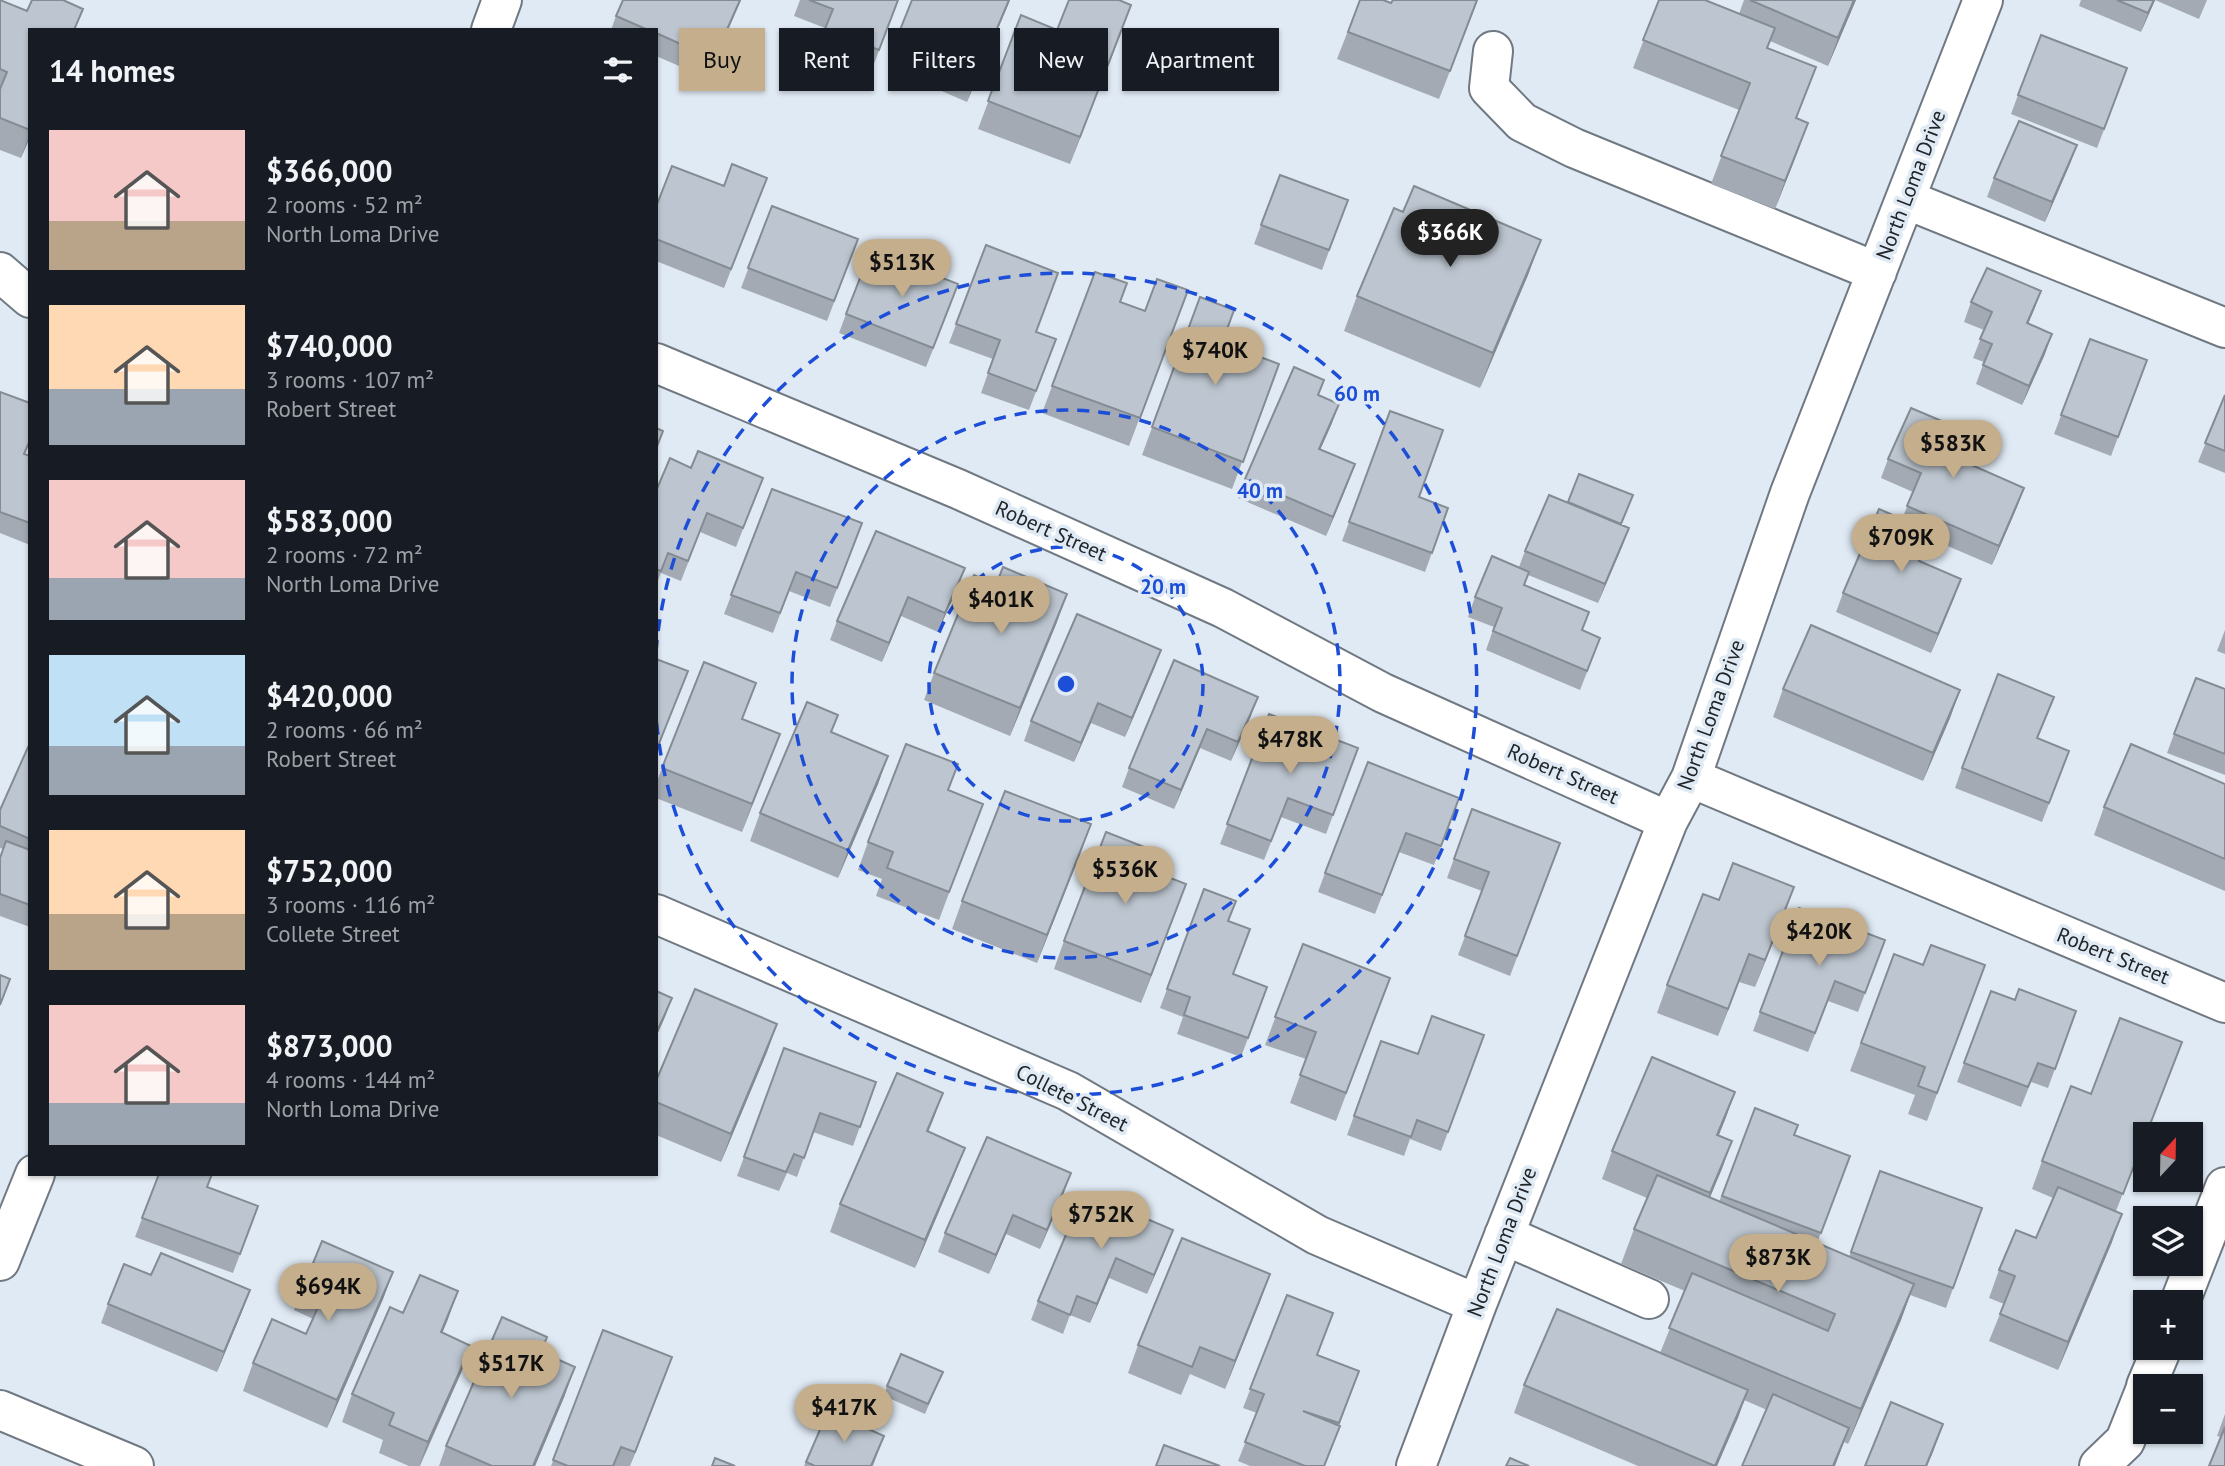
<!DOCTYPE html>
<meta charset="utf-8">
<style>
body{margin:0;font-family:"PT Sans",sans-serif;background:#242831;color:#f1f3f6;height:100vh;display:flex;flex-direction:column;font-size:26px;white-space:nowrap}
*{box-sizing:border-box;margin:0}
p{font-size:23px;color:#9ea1a6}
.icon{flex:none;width:38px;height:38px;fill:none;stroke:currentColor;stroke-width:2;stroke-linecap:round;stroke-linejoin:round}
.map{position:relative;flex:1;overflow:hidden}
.side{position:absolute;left:28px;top:28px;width:630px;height:1148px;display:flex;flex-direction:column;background:#171b24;border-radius:0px;box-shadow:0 2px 5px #0004}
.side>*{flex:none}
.hud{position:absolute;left:679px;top:28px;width:665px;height:63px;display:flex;gap:14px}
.needle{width:46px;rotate:22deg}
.tools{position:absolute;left:2133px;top:1122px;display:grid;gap:14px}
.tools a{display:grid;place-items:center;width:70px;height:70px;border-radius:0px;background:#171b24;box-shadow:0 2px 5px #0004;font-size:35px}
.price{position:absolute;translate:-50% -60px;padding:0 16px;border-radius:24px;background:#c4ae8c;color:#111;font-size:23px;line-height:46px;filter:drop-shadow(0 2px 4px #0008)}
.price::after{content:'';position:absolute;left:50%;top:42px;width:21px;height:16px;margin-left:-10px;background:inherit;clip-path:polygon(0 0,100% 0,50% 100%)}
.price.on{background:#222;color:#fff}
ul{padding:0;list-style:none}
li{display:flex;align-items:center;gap:21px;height:175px;padding:0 21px}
li span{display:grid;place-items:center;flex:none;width:196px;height:140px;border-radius:0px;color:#555}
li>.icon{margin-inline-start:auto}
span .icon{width:84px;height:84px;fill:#fffc;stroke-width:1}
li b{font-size:30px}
h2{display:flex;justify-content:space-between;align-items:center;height:84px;padding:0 21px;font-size:30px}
.chip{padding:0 24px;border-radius:0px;background:#171b24;box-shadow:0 2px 5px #0004;font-size:24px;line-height:63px}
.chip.on{background:#c4ae8c;color:#111}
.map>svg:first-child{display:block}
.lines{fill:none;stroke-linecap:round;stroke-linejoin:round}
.minor-casing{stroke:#707982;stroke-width:42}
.minor{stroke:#fff;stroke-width:38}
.wall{fill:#a3aab3}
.shaded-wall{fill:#848b92}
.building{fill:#bdc6d0;stroke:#848b92;stroke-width:2}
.ring{fill:none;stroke:#1d4ed8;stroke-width:3.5;stroke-dasharray:12 9}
.labels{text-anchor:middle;stroke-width:7;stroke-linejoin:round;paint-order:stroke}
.street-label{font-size:21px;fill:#212529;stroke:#e0eaf4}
.centre{fill:#1d4ed8;stroke:#e0eaf4;stroke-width:3.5}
.ring-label{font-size:21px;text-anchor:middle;font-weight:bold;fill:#1d4ed8;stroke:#e0eaf4;stroke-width:7;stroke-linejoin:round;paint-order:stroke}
</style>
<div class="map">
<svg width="2225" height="1466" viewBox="0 0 2225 1466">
<rect width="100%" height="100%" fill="#e0eaf4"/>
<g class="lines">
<defs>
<path id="minor" d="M491 30 502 0
M1493 51 1489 88 1522 122 1574 148 1877 272
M1905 199 2225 328
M0 272 30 298
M656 363 958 489 1223 608 1383 693 1668 821
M1691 778 2225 1003
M656 914 1068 1091 1317 1235 1477 1304
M1504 1235 1649 1299
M0 1261 35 1174
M2180 1302 2225 1187
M2146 1386 2162 1348
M0 1410 134 1466
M1416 1466 1477 1304 1668 821 1691 778 1790 493 1983 0
M2099 1466 2125 1441 2146 1388"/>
</defs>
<use href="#minor" class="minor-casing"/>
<use href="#minor" class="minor"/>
</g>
<path class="wall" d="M0 0 30 30V137L21 158 0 150Z
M741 0 707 78 656 56V30H611L616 16Z
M800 0H898L872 69 818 48 825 28 794 16Z
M960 0H1010L967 102 937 89 943 71 893 49 900 30Z
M1360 0 1391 3 1393 0H1478L1439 99 1337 59Z
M1659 0 1739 14 1744 0H1856L1828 66 1770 41 1767 49 1796 119 1798 151 1775 209 1711 184 1739 110 1633 68Z
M2081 0H2207L2199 19 2155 0 2141 32 2079 6Z
M1021 15 1057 30 1121 33 1070 164 978 129Z
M2120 88 2097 148 2011 114 2018 95Z
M2077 145 2045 222 1987 197 1994 178Z
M1280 175 1348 200 1322 270 1254 244Z
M767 178 724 288 656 261V207L724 186Z
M772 206 858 239 827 321 741 288Z
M1541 240 1528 275 1480 388 1344 331 1357 296Z
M986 245 1036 332 1056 339 1029 410 981 393 993 359 949 343Z
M1095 272 1120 302 1145 311 1188 290 1129 446 1042 413Z
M2041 291 2028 324 2045 354 2022 405 1976 384 1984 362 1973 358 1984 330 1964 322 1971 302Z
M1200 297 1222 343 1279 364 1232 489 1142 455Z
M951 304 926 367 839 333 846 314Z
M2090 339 2147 360 2111 456 2054 434Z
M0 392 25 454 30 456V545L0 533Z
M2225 395V473L2198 462Z
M1319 396 1332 423 1320 450 1348 483 1326 536 1238 498 1245 479Z
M1390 411 1419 497 1448 508 1425 572 1342 541Z
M1970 433 1959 459 2024 488 2017 507 1992 565 1929 538 1920 561 1954 598 1931 653 1836 612 1843 593 1902 519 1913 492 1881 478 1888 459Z
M691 468 763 478 736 547 700 532 681 581 661 573 656 585V491Z
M772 489 862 523 830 607 789 591 773 633 724 614Z
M1633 495 1621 525 1629 528 1598 603 1528 575 1524 585 1583 630 1593 657 1580 690 1486 650 1494 627 1468 617 1475 597 1519 567 1525 551 1567 503Z
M965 568 938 632 901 616 882 662 830 640 837 621Z
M996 585 1057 622 1010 736 924 700 934 673Z
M2225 630V654L2217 651Z
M1161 650 1154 669 1125 737 1091 723 1074 762 1024 741 1031 721Z
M1783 689 1960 690 1950 718 1923 781 1773 717Z
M2225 689V775L2167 753 2174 734Z
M1258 697 1231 761 1200 748 1174 809 1122 787 1129 768Z
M1269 714 1358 748 1326 834 1281 817 1264 860 1220 844Z
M838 715 831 733 888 756 878 784 838 878 750 841 760 813Z
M743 719 780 734 742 832 656 798V784L662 768Z
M2038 739 2062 770 2042 822 1955 788 1962 768Z
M30 748V927L0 916V858L3 849 0 848V810Z
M2225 784V891L2094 835 2104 807Z
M949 791 972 831 939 920 876 896 882 879 858 870 868 842Z
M1459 798 1434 865 1399 852 1375 914 1318 892 1325 873Z
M1472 809 1560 843 1510 976 1458 955 1482 891 1447 878Z
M1081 852 1037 963 952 929 962 901Z
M1186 884 1141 1003 1054 969 1064 941Z
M1794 887 1755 987 1739 982 1718 1036 1657 1013 1667 985 1719 900Z
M1204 889 1228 921 1233 974 1267 987 1241 1057 1177 1034 1183 1017 1160 1008Z
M1799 908 1885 940 1858 1012 1828 1001 1808 1052 1753 1031Z
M1303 944 1390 978 1336 1121 1290 1103 1306 1059 1265 1045Z
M1894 954 1923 965H1985L1927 1121 1908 1114 1915 1095 1850 1071Z
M1991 991 2015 1000 2076 1011 2048 1088 2031 1082 2021 1107 1957 1082Z
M777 1024 767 1052 721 1162 656 1135V1081Z
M1484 1035 1441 1151 1410 1139 1404 1156 1347 1135 1381 1041 1418 1054Z
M2182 1042 2116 1211 2112 1242 2058 1370 1989 1341 2004 1304 1989 1298 1999 1270 2036 1238 2053 1198 2032 1189 2042 1161 2091 1094Z
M784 1048 876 1082 853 1146 813 1132 797 1177 787 1173 779 1191 737 1176Z
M1735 1092 1719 1135 1732 1141 1710 1198 1719 1202 1755 1108 1795 1135 1850 1156 1817 1243 1849 1257 1880 1171 1982 1208 1946 1308 1910 1295 1901 1320 1848 1444 1844 1442 1839 1455 1767 1410 1744 1400 1717 1466H1638L1514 1413 1524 1385 1660 1353 1685 1291 1621 1264 1634 1229 1647 1198 1602 1179 1612 1151Z
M943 1093 928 1132 965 1148 954 1176 915 1268 830 1232 840 1204Z
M159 1174 207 1188 258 1206 233 1273 135 1237Z
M1064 1192 1040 1249 1006 1234 989 1274 938 1252 945 1233Z
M1084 1192 1173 1230 1147 1294 1109 1278 1090 1323 1070 1315 1063 1334 1031 1320 1038 1301Z
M393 1272 383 1299 327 1428 243 1391 253 1363 306 1334 313 1319 294 1310 305 1283Z
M1270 1274 1225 1389 1190 1374 1181 1395 1128 1373 1138 1345Z
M151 1275 243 1309 217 1372 101 1323 108 1304Z
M1287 1295 1318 1355 1359 1371 1339 1426H1340L1333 1445 1325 1466H1250L1238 1461 1257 1413 1243 1408Z
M403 1313 448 1319 442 1333 471 1346 461 1373 420 1466H409L379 1453 383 1440 342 1422 352 1394Z
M603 1330 662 1384 630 1466H551Z
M542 1353 565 1395 535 1466H439L446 1446Z
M939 1381 925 1414 884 1396 887 1386Z
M828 1411 884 1436 873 1466H804Z
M2225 1414V1466L2221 1437 2217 1436Z"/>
<path class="shaded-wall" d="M740 0H741L707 78 714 59Z
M1009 0H1010L967 102 974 83Z
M1854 0H1856L1828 66 1838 38Z
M2154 0H2155L2141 32 2148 13Z
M1131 5 1121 33 1070 164 1080 137Z
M1808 123 1798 151 1775 209 1785 181Z
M30 133V137L21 158Z
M2077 145 2070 164 2045 222 2052 202Z
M1541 240 1528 275 1480 388 1493 353Z
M2041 291 2034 310 2020 342 2027 323Z
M2052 334 2045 354 2022 405 2029 386Z
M1339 404 1332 423 1312 468 1319 449Z
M1355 464 1348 483 1326 536 1333 517Z
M2024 488 2017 507 1992 565 1999 546Z
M1629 528 1622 547 1598 603 1605 584Z
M965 568 958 587 938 632 945 613Z
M1961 579 1954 598 1931 653 1938 634Z
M1067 594 1057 622 1010 736 1020 708Z
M908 597 901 616 882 662 889 643Z
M1161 650 1154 669 1125 737 1132 718Z
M1960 690 1950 718 1923 781 1933 753Z
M1258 697 1251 716 1231 761 1238 742Z
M1098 703 1091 723 1074 762 1081 743Z
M1207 729 1200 748 1174 809 1181 790Z
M780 734 769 762 742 832 752 804Z
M888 756 878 784 838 878 848 850Z
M1091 824 1081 852 1037 963 1047 935Z
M1186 884 1176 912 1141 1003 1151 975Z
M1794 887 1784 915 1755 987 1765 960Z
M1749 954 1739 982 1718 1036 1728 1009Z
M672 998 665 1017 656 1037V1034Z
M777 1024 767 1052 721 1162 731 1134Z
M1735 1092 1725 1120 1707 1163 1717 1135Z
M943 1093 933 1120 917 1159 927 1131Z
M1732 1141 1722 1169 1700 1220 1710 1193Z
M965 1148 954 1176 915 1268 925 1240Z
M1071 1173 1064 1192 1040 1249 1047 1230Z
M2122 1214 2112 1242 2058 1370 2068 1342Z
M1013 1215 1006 1234 989 1274 996 1255Z
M1173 1230 1166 1249 1147 1294 1154 1275Z
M1116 1258 1109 1278 1090 1323 1097 1304Z
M393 1272 383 1299 327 1428 337 1400Z
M1270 1274 1260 1302 1225 1389 1235 1361Z
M1914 1284 1901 1320 1848 1444 1861 1409Z
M250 1290 243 1309 217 1372 224 1352Z
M458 1291 448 1319 431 1360 441 1332Z
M471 1346 461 1373 419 1466 428 1442Z
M672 1357 662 1384 630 1466 635 1452Z
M575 1367 565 1395 535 1466H533Z
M1748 1390 1738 1418 1717 1466H1715Z
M1943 1424 1933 1452 1927 1466H1926Z
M1849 1428 1839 1455 1835 1466H1833Z"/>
<path class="building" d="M0 0 27 11 32 0H63L83 9 74 30H30V130L0 118V89L7 72 0 69Z
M623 0H740L714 59 656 33V30H648L616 16Z
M809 0H898L879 50 825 29 833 9Z
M912 0H1009L974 83 944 70 951 52 900 30Z
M1069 0H1119L1131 5 1080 137 988 101 1021 15 1057 30Z
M1360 0H1383L1391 3 1393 0H1477L1450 71 1348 32Z
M1659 0H1705L1775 28 1767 48 1816 67 1796 118 1808 123 1785 181 1721 156 1750 83 1643 40Z
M1750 0H1854L1838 38Z
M2117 0H2154L2148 13Z
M2041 35 2127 68 2104 129 2018 95Z
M2019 121 2077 145 2052 202 1994 178Z
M732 164 767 178 731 269 656 239V207L672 166 724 186Z
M1280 175 1348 200 1329 250 1261 225Z
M1414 186 1541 240 1493 353 1357 296 1394 208 1403 212Z
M772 206 858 239 834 301 748 268Z
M986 245 1058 273 1036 332 1056 339 1036 391 988 373 1000 340 956 324Z
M871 250 958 284 933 348 846 314Z
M1987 268 2041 291 2027 323 2052 334 2029 386 1983 365 1992 344 1980 339 1992 312 1971 302Z
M1095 272 1127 283 1120 302 1145 311 1157 279 1188 290 1140 418 1052 386Z
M1200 297 1234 310 1222 343 1279 364 1243 462 1152 427Z
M2090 339 2147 360 2118 437 2061 415Z
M1294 367 1324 380 1318 395 1339 404 1319 449 1355 464 1333 517 1245 479Z
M0 392 30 403V440L24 454 30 456V523L0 512Z
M2225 395V451L2205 443Z
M1911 408 1970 433 1958 459 2024 488 1999 546 1907 506 1921 473 1888 459Z
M1390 411 1443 430 1419 497 1448 508 1432 553 1349 522Z
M656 428 663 431 656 449Z
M698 451 763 478 743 528 707 513 688 561 668 553 661 571 656 569V491L670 458 691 468Z
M1579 474 1633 495 1621 524 1568 502Z
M772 489 862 523 837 588 796 572 780 613 731 595Z
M1549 495 1629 528 1605 584 1525 551Z
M1879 509 1932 532 1919 561 1961 579 1938 634 1843 593Z
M876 531 965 568 945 613 908 597 889 643 837 621Z
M1492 556 1529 572 1524 585 1589 612 1582 630 1600 638 1587 671 1493 631 1502 608 1475 597Z
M1003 567 1067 594 1020 708 934 673 974 575 996 585Z
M1077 614 1161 650 1132 718 1098 703 1081 743 1031 721Z
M1811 625 1960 690 1933 753 1783 689Z
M656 659 688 671 656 751Z
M1174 660 1258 697 1238 742 1207 729 1181 790 1129 768Z
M704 662 756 683 742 719 780 734 752 804 662 768Z
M1998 674 2054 697 2037 738 2069 751 2049 803 1962 768Z
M2196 678 2225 689V754L2174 734Z
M807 702 838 715 831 732 888 756 848 850 760 813Z
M1269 714 1358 748 1333 815 1288 798 1271 841 1227 824Z
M906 744 958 764 948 790 983 804 949 892 887 868 893 852 868 842Z
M2131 744 2225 784V859L2104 807Z
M28 747 30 748V839L0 826V810Z
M1368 762 1459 798 1441 846 1406 833 1382 895 1325 873Z
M1005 791 1091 824 1047 935 962 901Z
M1472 809 1560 843 1517 956 1465 936 1489 872 1454 859Z
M1106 832 1157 852 1150 870 1186 884 1151 975 1064 941Z
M6 841 30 850V905L0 894V858Z
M1733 863 1794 887 1765 960 1749 954 1728 1009 1667 985 1703 894 1719 900Z
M1204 889 1236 901 1228 921 1250 929 1233 974 1267 987 1248 1038 1184 1015 1190 997 1167 989Z
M1799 908 1885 940 1865 993 1835 981 1815 1033 1760 1012Z
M1303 944 1390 978 1346 1093 1300 1075 1316 1032 1275 1017Z
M1931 945 1985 965 1937 1093 1918 1086 1925 1067 1861 1043 1894 954 1923 965Z
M0 975 10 979 0 1005Z
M695 989 777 1024 731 1134 656 1102V1081Z
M2019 989 2076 1011 2055 1069 2038 1063 2028 1087 1964 1063 1991 991 2015 1000Z
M656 991 672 998 656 1034Z
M1432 1016 1484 1035 1448 1132 1417 1120 1411 1137 1354 1116 1381 1041 1418 1054Z
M2120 1018 2182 1042 2123 1194 2042 1161 2071 1086 2091 1094Z
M784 1048 876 1082 860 1127 820 1113 804 1158 794 1154 786 1172 744 1157Z
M1652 1057 1735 1092 1717 1135 1732 1141 1710 1193 1612 1151Z
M897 1073 943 1093 927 1131 965 1148 925 1240 840 1204Z
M1755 1108 1798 1125 1794 1135 1850 1156 1821 1233 1722 1196Z
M987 1137 1071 1173 1047 1230 1013 1215 996 1255 945 1233Z
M1880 1171 1982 1208 1953 1288 1851 1252Z
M159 1174H212L207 1187 258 1206 240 1254 142 1218Z
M1657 1175 1914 1284 1861 1409 1669 1328 1692 1273 1828 1331 1835 1314 1634 1229Z
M2058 1187 2122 1214 2068 1342 2000 1314 2015 1276 1999 1270 2016 1230 2036 1238Z
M1084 1192 1173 1230 1154 1275 1116 1258 1097 1304 1077 1296 1070 1315 1038 1301Z
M1182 1238 1270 1274 1235 1361 1200 1347 1192 1367 1138 1345Z
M322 1241 393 1272 337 1400 253 1363 272 1319 306 1334 325 1292 305 1283Z
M161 1253 250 1290 224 1352 108 1304 124 1264 151 1275Z
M420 1275 458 1291 441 1332 471 1346 428 1442 389 1425 394 1413 352 1394 390 1307 403 1313Z
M1287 1295 1333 1313 1317 1355 1359 1371 1339 1423 1303 1411 1340 1426 1324 1466H1305L1245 1442 1264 1394 1250 1389Z
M1557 1309 1748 1390 1715 1466 1524 1385Z
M502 1317 547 1337 541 1352 575 1367 533 1466H492L446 1446Z
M603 1330 672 1357 635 1452 621 1447 613 1466H568L553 1460Z
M901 1354 943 1372 928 1404 887 1386Z
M1773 1394 1849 1428 1833 1466H1742Z
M1891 1402 1943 1424 1926 1466H1865Z
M828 1411 884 1436 871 1466H815L806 1462Z
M2225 1427V1466H2209Z
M1164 1445 1220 1466H1156Z
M715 1458 735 1466H712Z
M1510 1458 1529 1466H1506Z"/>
<g class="ring">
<circle cx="1066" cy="684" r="137"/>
<circle cx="1066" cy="684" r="274"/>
<path d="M656 652A411 411 0 1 1 656 716"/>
</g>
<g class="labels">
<g class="street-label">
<text transform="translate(1911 185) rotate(-69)" y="7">North Loma Drive</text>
<text transform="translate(1051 531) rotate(24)" y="7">Robert Street</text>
<text transform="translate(1711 715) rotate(-70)" y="7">North Loma Drive</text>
<text transform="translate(1563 774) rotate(24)" y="7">Robert Street</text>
<text transform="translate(2113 956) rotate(22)" y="7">Robert Street</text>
<text transform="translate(1072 1098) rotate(27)" y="7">Collete Street</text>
<text transform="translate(1502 1242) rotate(-69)" y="7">North Loma Drive</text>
</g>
</g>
<circle cx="1066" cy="684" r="10" class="centre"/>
<g class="ring-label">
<text x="1357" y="401">60 m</text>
<text x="1260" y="498">40 m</text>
<text x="1163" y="594">20 m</text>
</g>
</svg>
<div class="tools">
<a><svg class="needle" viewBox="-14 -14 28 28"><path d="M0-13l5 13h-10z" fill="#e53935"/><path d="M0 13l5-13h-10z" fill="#9ea1a6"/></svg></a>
<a><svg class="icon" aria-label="layers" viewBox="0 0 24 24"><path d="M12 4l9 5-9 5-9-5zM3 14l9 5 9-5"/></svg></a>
<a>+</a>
<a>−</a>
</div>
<b class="price on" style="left:1450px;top:269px">$366K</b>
<b class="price" style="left:902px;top:299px">$513K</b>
<b class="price" style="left:1215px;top:387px">$740K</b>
<b class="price" style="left:1953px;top:480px">$583K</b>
<b class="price" style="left:1901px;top:574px">$709K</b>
<b class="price" style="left:1001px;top:636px">$401K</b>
<b class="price" style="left:1290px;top:776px">$478K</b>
<b class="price" style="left:1125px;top:906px">$536K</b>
<b class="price" style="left:1819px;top:968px">$420K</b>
<b class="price" style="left:1101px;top:1251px">$752K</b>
<b class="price" style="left:1778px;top:1294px">$873K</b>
<b class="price" style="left:328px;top:1323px">$694K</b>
<b class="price" style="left:511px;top:1400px">$517K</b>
<b class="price" style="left:844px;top:1444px">$417K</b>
<div class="hud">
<a class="chip on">Buy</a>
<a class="chip">Rent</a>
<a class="chip">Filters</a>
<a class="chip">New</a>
<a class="chip">Apartment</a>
</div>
<section class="side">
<h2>14 homes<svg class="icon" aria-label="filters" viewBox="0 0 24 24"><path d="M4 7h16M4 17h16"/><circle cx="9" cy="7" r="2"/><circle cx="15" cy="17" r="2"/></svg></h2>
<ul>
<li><span style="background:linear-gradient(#f6c9c9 65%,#b9a48a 0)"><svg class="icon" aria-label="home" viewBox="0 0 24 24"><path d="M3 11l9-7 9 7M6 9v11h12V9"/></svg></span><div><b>$366,000</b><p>2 rooms · 52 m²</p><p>North Loma Drive</p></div></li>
<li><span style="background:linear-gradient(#ffd9b3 60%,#9aa5b1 0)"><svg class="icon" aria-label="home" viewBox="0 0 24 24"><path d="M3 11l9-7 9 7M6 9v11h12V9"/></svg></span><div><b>$740,000</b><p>3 rooms · 107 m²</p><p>Robert Street</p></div></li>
<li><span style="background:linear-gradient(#f6c9c9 70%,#9aa5b1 0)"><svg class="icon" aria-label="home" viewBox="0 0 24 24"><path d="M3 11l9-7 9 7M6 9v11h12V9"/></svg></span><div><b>$583,000</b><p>2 rooms · 72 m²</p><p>North Loma Drive</p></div></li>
<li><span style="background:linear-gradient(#bfe0f5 65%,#9aa5b1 0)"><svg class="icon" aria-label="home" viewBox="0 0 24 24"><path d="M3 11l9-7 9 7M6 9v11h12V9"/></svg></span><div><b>$420,000</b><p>2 rooms · 66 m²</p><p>Robert Street</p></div></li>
<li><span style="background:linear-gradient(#ffd9b3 60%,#b9a48a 0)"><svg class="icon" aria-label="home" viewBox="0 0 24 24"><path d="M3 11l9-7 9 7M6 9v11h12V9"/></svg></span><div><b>$752,000</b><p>3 rooms · 116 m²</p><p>Collete Street</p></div></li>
<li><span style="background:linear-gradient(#f6c9c9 70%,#9aa5b1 0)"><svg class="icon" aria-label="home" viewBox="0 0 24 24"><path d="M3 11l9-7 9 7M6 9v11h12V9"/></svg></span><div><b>$873,000</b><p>4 rooms · 144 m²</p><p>North Loma Drive</p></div></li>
</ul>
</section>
</div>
